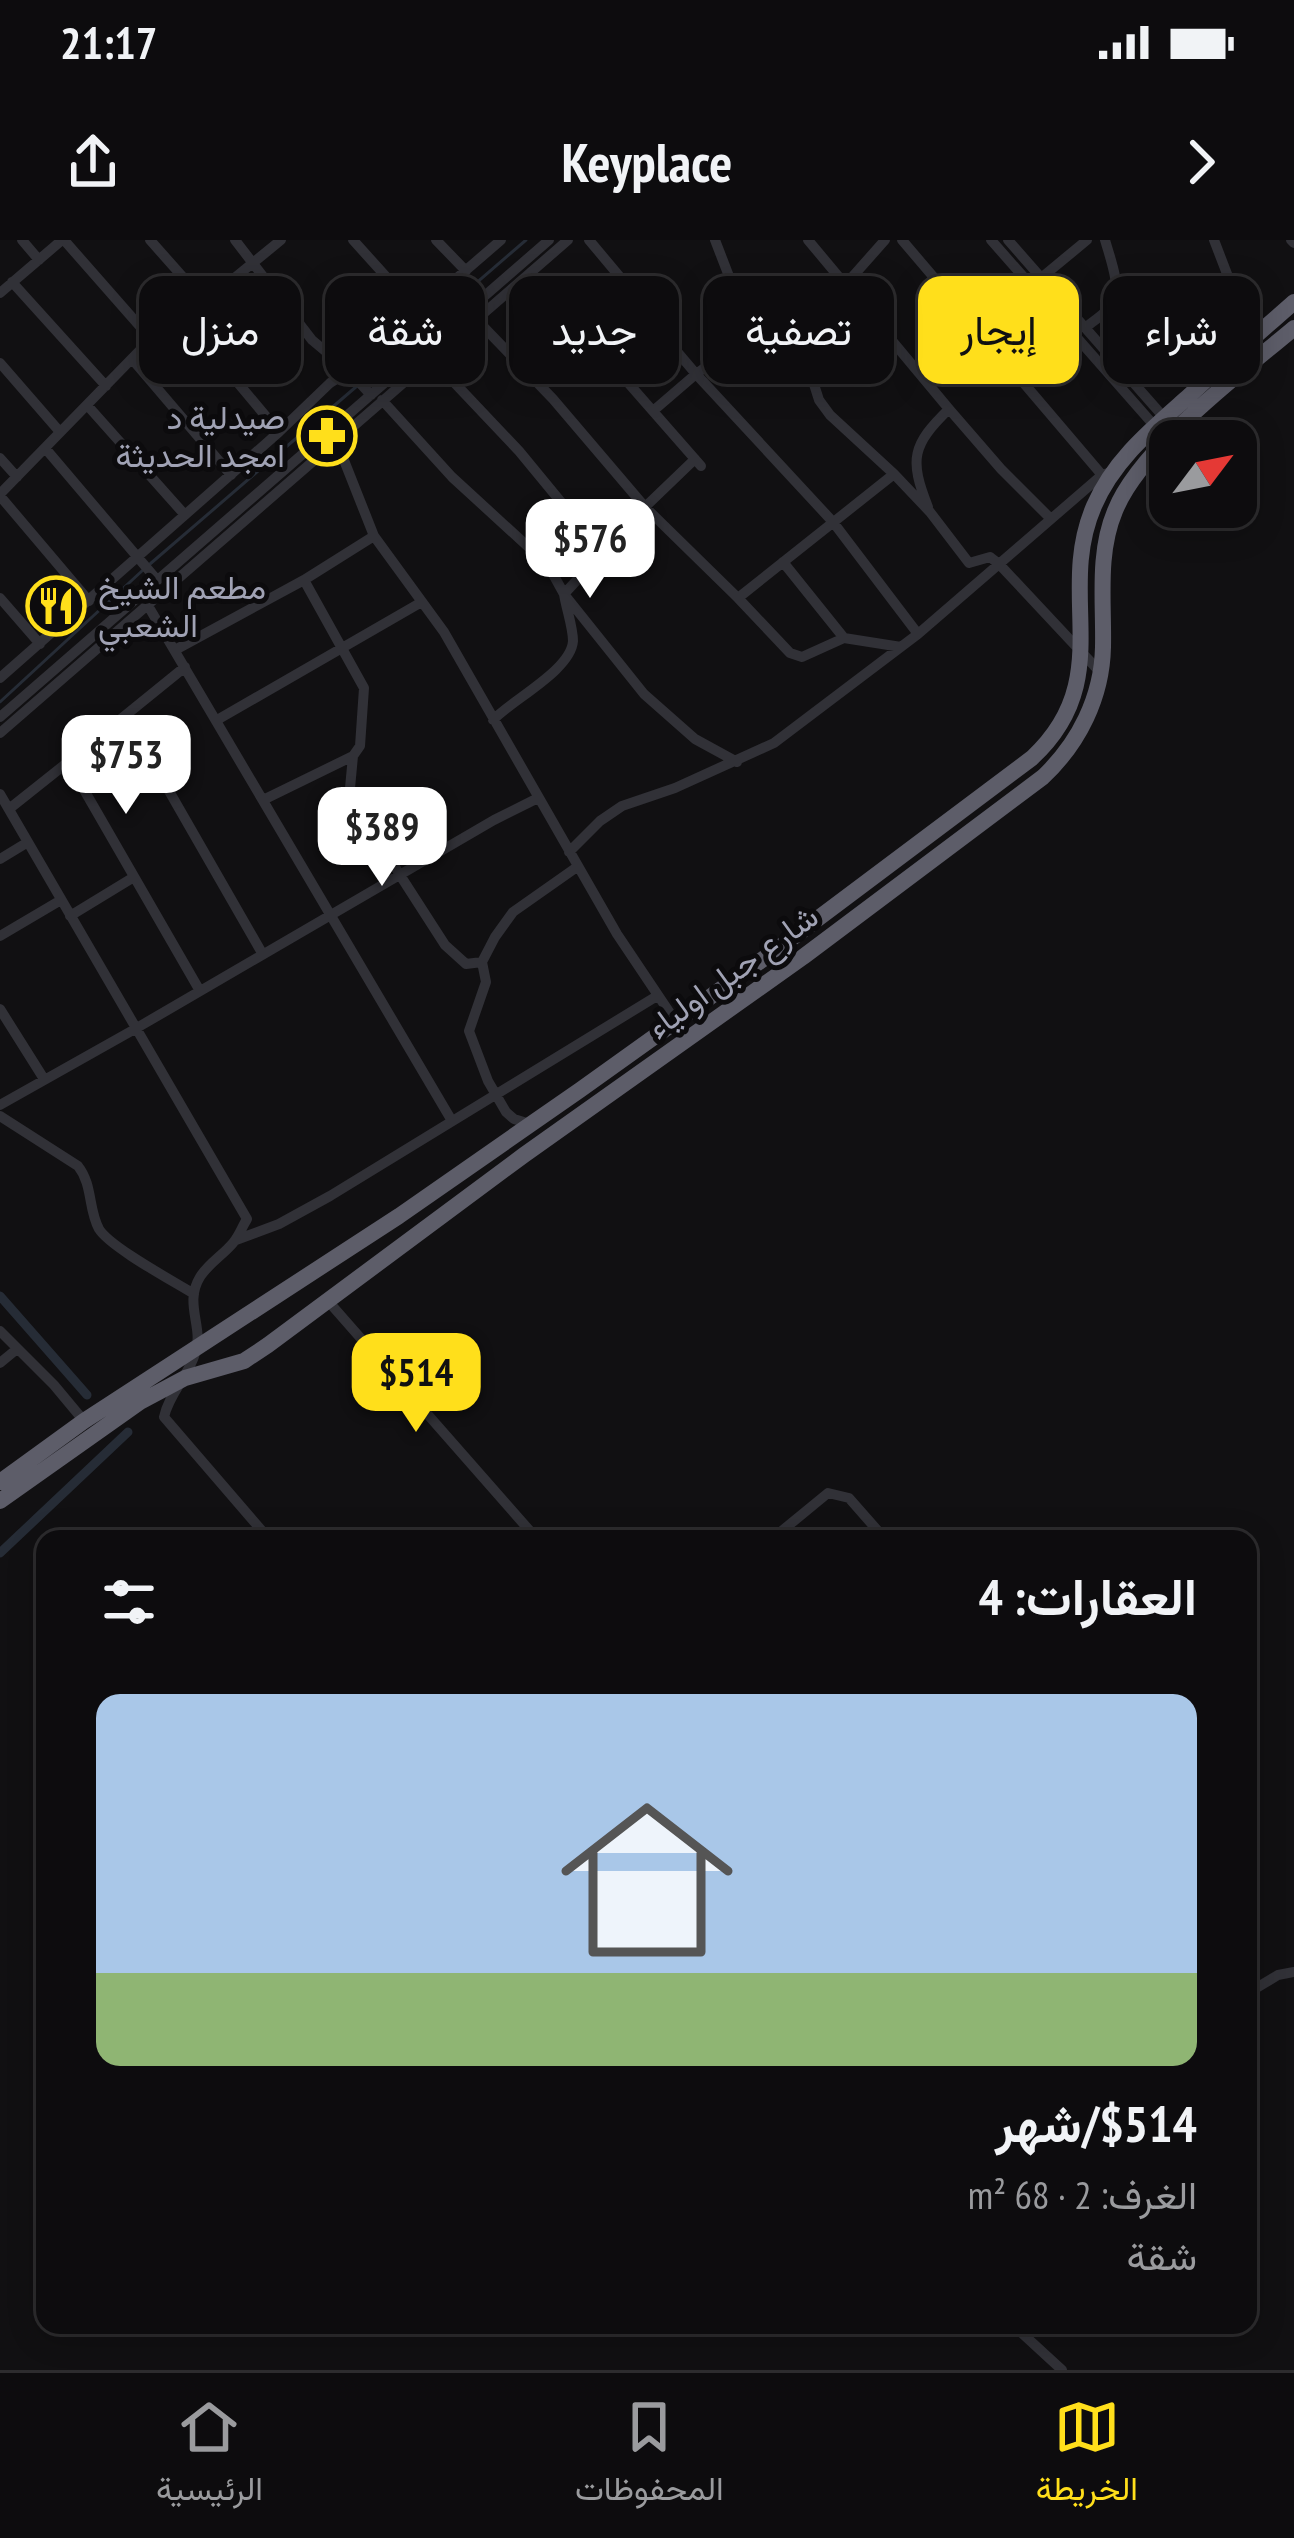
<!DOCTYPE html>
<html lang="ar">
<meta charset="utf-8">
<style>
body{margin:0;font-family:"PT Sans Narrow",Vazirmatn,sans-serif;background:#161517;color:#f1f3f6;direction:rtl;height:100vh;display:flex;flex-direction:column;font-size:45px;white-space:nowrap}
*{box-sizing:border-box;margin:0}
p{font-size:39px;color:#9a9b9e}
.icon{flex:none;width:66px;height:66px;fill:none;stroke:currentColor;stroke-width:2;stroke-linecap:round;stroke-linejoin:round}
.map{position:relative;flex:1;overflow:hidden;direction:ltr}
.drawer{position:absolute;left:36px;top:1290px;width:1221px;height:804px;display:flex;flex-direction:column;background:#0d0c0e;border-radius:24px;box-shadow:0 6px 30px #0003,0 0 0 3px #2d2c2e;direction:rtl}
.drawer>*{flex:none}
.top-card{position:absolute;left:36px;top:36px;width:1224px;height:108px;direction:rtl;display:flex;gap:24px}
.needle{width:78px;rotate:58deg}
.controls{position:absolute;left:1149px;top:180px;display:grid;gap:24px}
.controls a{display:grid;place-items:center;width:108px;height:108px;border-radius:24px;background:#0d0c0e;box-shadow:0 6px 30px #0003,0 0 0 3px #2d2c2e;font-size:60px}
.price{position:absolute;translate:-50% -102px;padding:0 27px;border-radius:24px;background:#fff;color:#222;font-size:39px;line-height:78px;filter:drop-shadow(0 3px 6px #0008)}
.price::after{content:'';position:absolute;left:50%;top:72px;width:36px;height:27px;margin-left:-18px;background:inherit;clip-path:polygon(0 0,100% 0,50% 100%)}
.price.active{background:#ffdf1b;color:#111}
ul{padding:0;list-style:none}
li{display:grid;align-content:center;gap:24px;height:636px;padding:0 60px}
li+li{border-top:3px solid #2d2c2e}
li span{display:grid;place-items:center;height:372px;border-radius:24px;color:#555}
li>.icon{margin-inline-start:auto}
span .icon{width:216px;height:216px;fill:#fffc;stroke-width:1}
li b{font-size:51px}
h2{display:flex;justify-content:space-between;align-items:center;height:144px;padding:0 60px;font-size:51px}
.pill{padding:0 42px;border-radius:24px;background:#0d0c0e;box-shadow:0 6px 30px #0003,0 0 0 3px #2d2c2e;font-size:42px;line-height:108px}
.pill.active{background:#ffdf1b;color:#111}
.status{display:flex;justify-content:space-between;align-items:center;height:84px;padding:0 60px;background:#0d0c0e;direction:ltr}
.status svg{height:33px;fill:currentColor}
header{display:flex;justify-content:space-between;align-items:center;height:156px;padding:0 60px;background:#0d0c0e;font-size:54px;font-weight:800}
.tabs{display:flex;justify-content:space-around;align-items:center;height:168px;border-top:3px solid #2d2c2e;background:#0d0c0e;font-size:33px;color:#9a9b9e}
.tabs a{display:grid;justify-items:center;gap:6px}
.tabs .active{color:#ffdf1b}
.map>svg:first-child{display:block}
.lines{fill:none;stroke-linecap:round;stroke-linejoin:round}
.stream{stroke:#262c36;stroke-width:3}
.canal{stroke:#262c36;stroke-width:9}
.minor{stroke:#313137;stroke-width:10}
.highway{stroke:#5d5d69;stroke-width:16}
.labels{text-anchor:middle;stroke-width:10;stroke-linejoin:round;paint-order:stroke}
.poi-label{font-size:33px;fill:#a0a2b4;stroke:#0c0b0d;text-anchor:end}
.street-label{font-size:33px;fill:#a0a2b4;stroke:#0c0b0d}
</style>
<div class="status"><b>21:17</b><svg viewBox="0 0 49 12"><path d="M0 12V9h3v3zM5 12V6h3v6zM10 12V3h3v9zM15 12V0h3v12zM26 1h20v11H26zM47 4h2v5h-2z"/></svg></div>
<header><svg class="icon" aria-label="forward" viewBox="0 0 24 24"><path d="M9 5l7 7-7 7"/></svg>Keyplace<svg class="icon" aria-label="share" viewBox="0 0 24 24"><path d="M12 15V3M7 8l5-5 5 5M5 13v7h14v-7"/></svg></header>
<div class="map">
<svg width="1294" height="2130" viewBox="0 0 1294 2130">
<rect width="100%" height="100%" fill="#111012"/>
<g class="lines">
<path class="stream" d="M364 140 526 0
M150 324 357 146
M0 462 143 330"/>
<path class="canal" d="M0 1056 87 1155
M0 1313 128 1192"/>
<path class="minor" d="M22 0 39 20
M64 0 151 99
M150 0 205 62
M235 0 312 100 349 131 371 155
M353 0 418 72
M436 0 466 31
M589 0 630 49 640 68 696 134 833 282 918 394
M715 0 737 57 761 87 812 138
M808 0 949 169C912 205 909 219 928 267
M885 0 846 44 845 62 819 93 814 108 812 138 819 160 830 175 894 234 930 272 969 323 990 317 999 324 1101 433
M902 0 1102 235
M991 0 1159 191
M1008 0 1168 182
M1214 0 1252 99
M1291 0 1294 3
M531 32 701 226
M1041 38 1087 0
M12 42 106 146
M0 53 62 0
M181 75 279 192
M476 79 553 159 645 267 738 358 790 413 802 417 844 398
M1085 88C1094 80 1110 71 1115 60 1121 47 1109 14 1105 0
M389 98 409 121
M431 118 519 211 603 313
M132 119 231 235
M0 123 60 192
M926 139 1031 46
M382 160 452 237 548 325 564 354 644 454 695 499 737 522
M87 165 185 275
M949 169 1001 229 1050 278
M653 171 696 134 761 87
M336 200 374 296 444 392 617 694 676 782
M45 208 157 340
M0 218 17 237
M0 254 151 99 167 84 205 62 281 0
M0 256 89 361
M783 322 844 398 901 407
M0 358 40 404
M738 358 894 234
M147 364 452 881
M175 410 304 340 374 296
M185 427 68 522 200 751
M0 438 279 192 330 143 349 131 501 0
M126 476 262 713
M0 477 549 0
M217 480 420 363
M493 480C513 459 571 430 573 401 573 387 566 368 564 354L645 267 695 219
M0 493 568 0
M353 516 350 548 398 632 445 705 466 724 482 722
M0 554 247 979C242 987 239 996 233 1003 223 1015 208 1024 200 1037 184 1063 203 1086 196 1110 190 1135 169 1153 164 1177L269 1299
M263 560 353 516 360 506 364 448 304 340
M9 569 68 522
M569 612 600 581 622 566 675 548 774 503 918 394 1102 235 1111 232
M0 619 28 602
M70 676 134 637
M0 696 61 660
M0 769 44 839
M0 865 135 789 494 580 538 558
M0 876 78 926C93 945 88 969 99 989 110 1007 173 1041 194 1054
M530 884 514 879 506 872 488 841 469 791 486 742 482 722 495 697 513 672 577 627
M236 1000 279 984 330 956 657 756
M328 1061 537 1299
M0 1091 54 1145 84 1181
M0 1123 17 1109
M772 1299 828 1253 849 1258 885 1299
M1248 1753 1278 1735 1294 1732
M1013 2085 1062 2130"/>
<path class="highway" d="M0 1242 84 1181 399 976 580 850 780 707 1032 518C1118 438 1055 356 1094 266 1114 219 1153 188 1190 155 1224 123 1259 93 1294 62
M0 1261 140 1162 185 1138 244 1121 268 1105 524 915 803 717 1043 537C1079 503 1102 457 1103 407 1104 361 1097 314 1115 271 1140 208 1242 132 1294 88"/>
</g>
<defs>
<symbol id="pharmacy-ring" viewBox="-11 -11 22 22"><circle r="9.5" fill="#0c0b0d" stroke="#ffdf1b" stroke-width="1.5"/><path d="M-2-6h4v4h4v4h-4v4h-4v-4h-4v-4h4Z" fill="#ffdf1b"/></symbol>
<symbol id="restaurant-ring" viewBox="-11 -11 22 22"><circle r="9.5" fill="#0c0b0d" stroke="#ffdf1b" stroke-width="1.5"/><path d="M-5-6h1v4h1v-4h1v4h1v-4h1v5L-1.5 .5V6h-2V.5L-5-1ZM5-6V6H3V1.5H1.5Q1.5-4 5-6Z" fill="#ffdf1b"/></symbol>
</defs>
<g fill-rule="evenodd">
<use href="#pharmacy-ring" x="294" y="163" width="66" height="66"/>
<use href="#restaurant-ring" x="23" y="333" width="66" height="66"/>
</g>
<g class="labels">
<g class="poi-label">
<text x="285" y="189">صيدلية د<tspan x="285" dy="38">امجد الحديثة</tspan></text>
<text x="98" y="359" text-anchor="start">مطعم الشيخ<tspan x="98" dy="38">الشعبي</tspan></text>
</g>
<g class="street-label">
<text transform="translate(732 731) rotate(-36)" y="12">شارع جبل اولياء</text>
</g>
</g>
</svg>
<div class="controls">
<a><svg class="needle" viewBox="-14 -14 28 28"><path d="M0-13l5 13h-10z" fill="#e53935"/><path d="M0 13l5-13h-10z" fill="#9a9b9e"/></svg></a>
</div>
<b class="price" style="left:590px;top:361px">$576</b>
<b class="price" style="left:126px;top:577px">$753</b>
<b class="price" style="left:382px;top:649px">$389</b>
<b class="price active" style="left:416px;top:1195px">$514</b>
<div class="top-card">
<a class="pill">شراء</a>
<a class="pill active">إيجار</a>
<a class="pill">تصفية</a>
<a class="pill">جديد</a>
<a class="pill">شقة</a>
<a class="pill">منزل</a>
</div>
<section class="drawer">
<h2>العقارات: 4<svg class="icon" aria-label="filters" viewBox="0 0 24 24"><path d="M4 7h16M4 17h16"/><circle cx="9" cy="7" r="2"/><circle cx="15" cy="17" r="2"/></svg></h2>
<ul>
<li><span style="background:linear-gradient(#a9c7e8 75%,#8fb573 0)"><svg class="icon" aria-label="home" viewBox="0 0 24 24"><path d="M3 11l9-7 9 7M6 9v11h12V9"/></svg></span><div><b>$514/شهر</b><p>الغرف: 2 · 68 m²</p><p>شقة</p></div></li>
</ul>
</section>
</div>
<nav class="tabs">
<a class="active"><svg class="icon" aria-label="map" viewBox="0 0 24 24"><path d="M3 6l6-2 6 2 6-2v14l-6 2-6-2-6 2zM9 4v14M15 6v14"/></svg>الخريطة</a>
<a><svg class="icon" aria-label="saved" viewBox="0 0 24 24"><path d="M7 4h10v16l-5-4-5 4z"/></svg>المحفوظات</a>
<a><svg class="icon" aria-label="home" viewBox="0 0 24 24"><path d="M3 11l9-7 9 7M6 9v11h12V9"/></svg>الرئيسية</a>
</nav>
